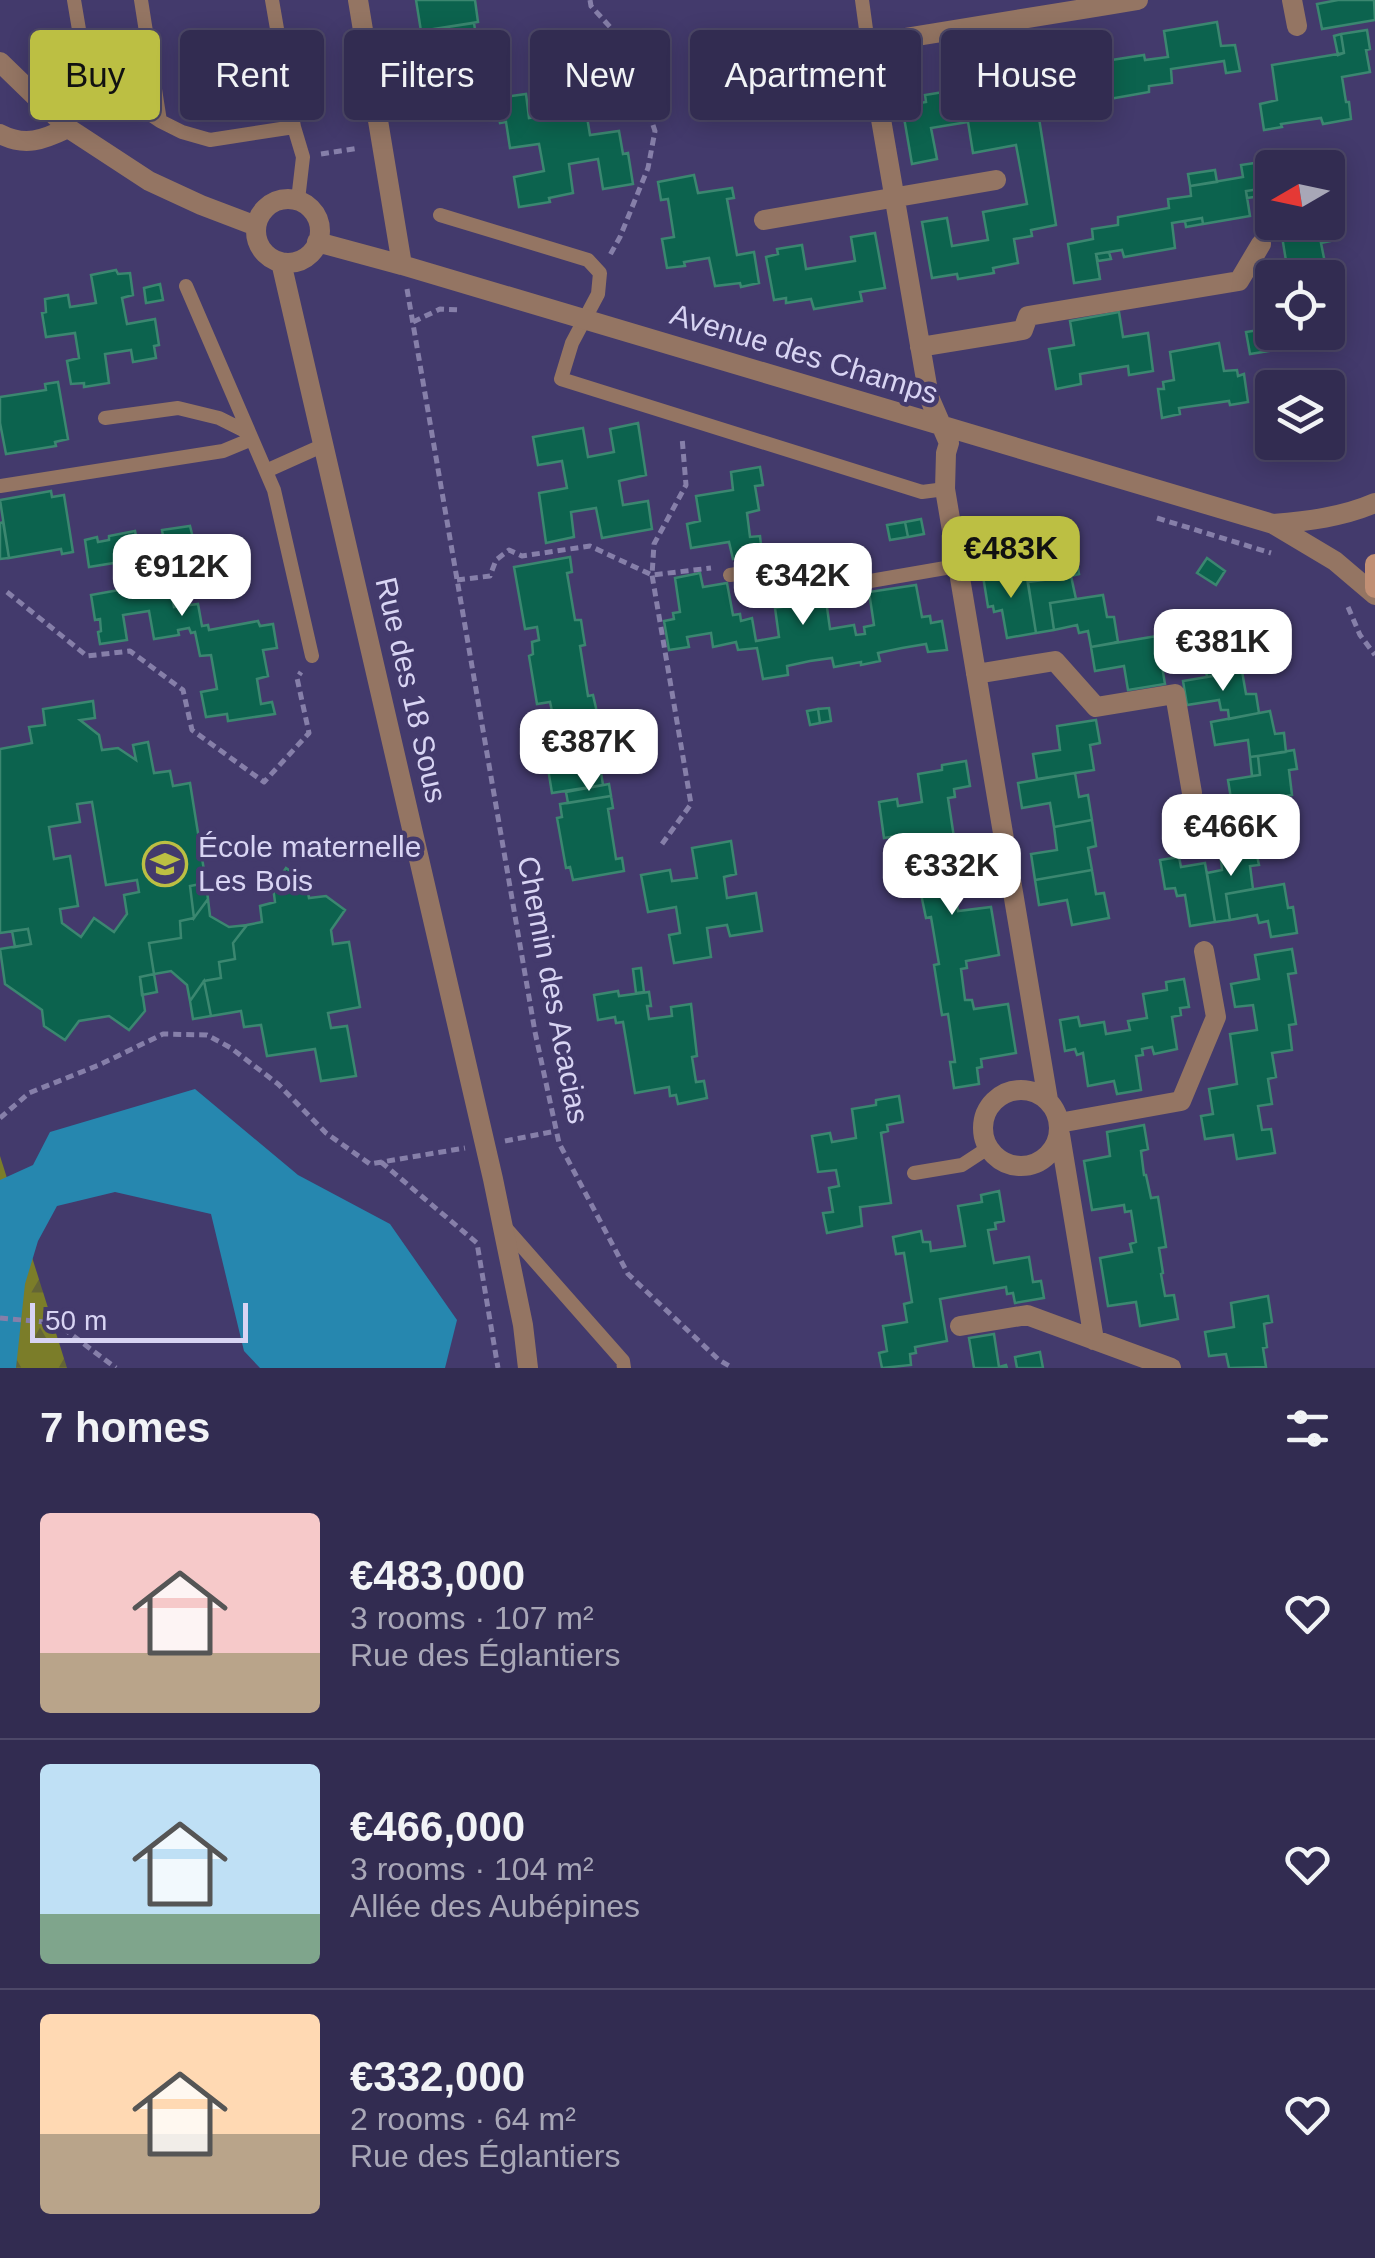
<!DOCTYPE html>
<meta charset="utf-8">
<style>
body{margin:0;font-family:Arial,sans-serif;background:#3d385b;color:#f1f3f6;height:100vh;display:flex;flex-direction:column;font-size:38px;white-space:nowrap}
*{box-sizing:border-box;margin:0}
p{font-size:32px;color:#a8a7b7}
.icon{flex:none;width:55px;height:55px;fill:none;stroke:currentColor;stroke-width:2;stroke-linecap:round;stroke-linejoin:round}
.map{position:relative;height:1368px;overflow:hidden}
.drawer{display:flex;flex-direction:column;background:#322c51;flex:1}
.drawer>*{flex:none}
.banner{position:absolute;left:30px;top:30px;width:1315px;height:90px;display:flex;gap:20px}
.needle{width:65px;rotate:261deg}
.fabs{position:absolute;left:1255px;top:150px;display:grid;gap:20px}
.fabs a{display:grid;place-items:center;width:90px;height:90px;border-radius:10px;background:#322c51;box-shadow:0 5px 25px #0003,0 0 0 2px #4d4868;font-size:50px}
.scale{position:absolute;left:30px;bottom:25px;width:218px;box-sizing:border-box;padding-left:10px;border:5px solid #d8d4f3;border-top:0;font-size:28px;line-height:35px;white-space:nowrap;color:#d8d4f3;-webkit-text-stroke:8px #433a6c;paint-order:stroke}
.price{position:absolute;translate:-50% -85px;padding:0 22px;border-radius:20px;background:#fff;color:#222;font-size:32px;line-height:65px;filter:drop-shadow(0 2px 5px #0008)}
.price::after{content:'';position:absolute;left:50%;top:60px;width:30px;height:22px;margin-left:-15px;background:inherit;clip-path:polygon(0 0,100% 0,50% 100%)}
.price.on{background:#bcbf43;color:#111}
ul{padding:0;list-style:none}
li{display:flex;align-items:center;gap:30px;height:250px;padding:0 40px}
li+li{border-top:2px solid #4d4868}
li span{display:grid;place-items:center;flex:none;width:280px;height:200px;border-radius:10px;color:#555}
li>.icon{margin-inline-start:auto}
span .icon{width:120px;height:120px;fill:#fffc;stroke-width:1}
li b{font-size:42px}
h2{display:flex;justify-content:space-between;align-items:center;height:120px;padding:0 40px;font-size:42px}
.chip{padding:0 35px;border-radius:10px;background:#322c51;box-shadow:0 5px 25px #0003,0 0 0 2px #4d4868;font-size:35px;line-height:90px}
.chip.on{background:#bcbf43;color:#111}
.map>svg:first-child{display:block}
.forest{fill:url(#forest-firs)}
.water{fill:#2687af}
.building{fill:#0c634e;stroke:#3b8770;stroke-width:2.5;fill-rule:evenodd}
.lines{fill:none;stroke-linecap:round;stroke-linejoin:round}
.path{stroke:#867fa9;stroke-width:5;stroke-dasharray:8 5;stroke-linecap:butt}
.lane{stroke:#947563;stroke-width:14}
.street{stroke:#947563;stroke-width:20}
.secondary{stroke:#c18f74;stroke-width:20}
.labels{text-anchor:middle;stroke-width:9;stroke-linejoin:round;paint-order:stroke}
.street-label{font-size:30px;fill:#d8d4f3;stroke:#433a6c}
.poi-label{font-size:30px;fill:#d8d4f3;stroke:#433a6c;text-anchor:start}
</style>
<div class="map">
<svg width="1375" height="1368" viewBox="0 0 1375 1368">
<defs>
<pattern id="forest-firs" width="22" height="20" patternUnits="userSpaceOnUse" patternTransform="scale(2.5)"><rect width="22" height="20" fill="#7b7d29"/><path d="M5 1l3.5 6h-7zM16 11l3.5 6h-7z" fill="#646536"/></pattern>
</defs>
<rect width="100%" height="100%" fill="#433a6c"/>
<path class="forest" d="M0 1156 67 1368H0Z"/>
<path class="water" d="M195 1089 298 1175 390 1224 457 1320 445 1368H260L244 1351 211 1214 115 1192 57 1206 38 1241 25 1284 16 1368H0V1180L33 1165 50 1132Z"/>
<path class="building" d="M416 0H475L478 22 421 31Z
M1338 0H1374L1375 20 1322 29 1317 4Z
M1217 22 1221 46 1235 45 1240 71 1226 73 1224 61 1171 69 1172 83 1149 86V92L1098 101 1097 95 1071 99 1068 87 1041 92 1037 71 1022 74 1019 57 1061 49 1066 73 1092 69V63L1144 55 1145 60 1168 57 1164 31Z
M474 23 476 36 443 42 441 28Z
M1367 30 1370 49 1366 50 1370 72 1342 77 1346 102H1349L1351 119 1323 124 1321 118 1281 124 1282 127 1264 130 1260 104 1277 100 1272 65 1344 53 1341 34Z
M1341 34 1344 53 1338 55 1334 36Z
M476 36 478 49H482L491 99 526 94 529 118 560 113 555 85 580 80V75L609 70 615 100 585 105 590 135 619 131 623 154 628 153 633 184 603 189 598 159 569 164 573 193 549 198 550 202 519 207 514 177 544 171 539 144 510 148 506 122 500 123 498 111 441 119 439 107H434L426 59 430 57 429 45 438 44 440 55H445L443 42Z
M962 89 963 95 988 90 993 115 1011 112 1012 116 1038 112 1056 225 1031 230 1032 236 1014 239 1018 263 993 268 994 273 958 279 957 274 932 278 922 222 947 218 952 246 988 240 983 212 1027 204 1016 145 973 153 968 122 931 128 937 159 912 164 902 106 926 102 925 95Z
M1255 163 1260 189 1246 191 1250 216 1203 224 1202 218 1172 223 1175 248 1124 257 1122 250 1096 254 1100 279 1074 283 1068 244 1093 239 1092 229 1118 225V217L1169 208 1168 199 1191 196 1190 186 1243 177 1241 165Z
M1215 170 1217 182 1190 186 1188 174Z
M694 175 698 193 732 188 734 198 727 199 737 255 754 252 759 283 741 287 740 283 715 286 709 258 684 262 685 266 667 268 662 239 674 237 668 199 661 200 658 182Z
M1260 189 1261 196 1247 198 1246 191Z
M1340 189 1343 214 1336 215 1340 239 1321 243 1326 268 1317 269 1319 278H1272V332H1303L1306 345 1250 354 1246 332 1272 328 1263 278 1288 273 1280 224 1328 222V191Z
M1202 218 1203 224 1186 227 1185 221Z
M875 233 885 288 860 292 862 301 814 309 811 299 786 303V298L774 300 766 257 778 254 777 249 802 245 806 269 855 261 851 237Z
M1109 252 1111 259 1098 261 1096 254Z
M116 270 118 274 130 273 133 295 122 298 127 324 155 319 159 345 154 346 156 358 133 362 131 350 105 354 109 383 84 387V383L71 384 67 361 79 358 75 333 46 337 42 313 46 312 45 299 68 295 70 307 96 303 91 275Z
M160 284 163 300 146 303 144 288Z
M1119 312 1123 337 1148 333 1153 371 1129 375 1128 366 1080 374 1081 384 1056 389 1049 349 1074 345 1070 321Z
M1219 343 1224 371 1237 370 1238 376 1244 374 1248 402 1230 405 1229 401 1179 408 1180 414 1162 418 1158 389H1164L1163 382 1174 380 1170 352Z
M58 382 68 439 55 442 56 446 6 454 0 423V397L46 390 45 384Z
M638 423 646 475 619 481 623 505 648 501 652 529 602 538 596 508 571 512 574 537 546 543 539 493 567 488 562 461 538 465 533 437 583 428 588 457 614 452 610 429Z
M760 467 763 485 755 486 759 510 747 513 750 537 760 536 762 554 733 559 729 542 691 548 687 524 700 521 696 496 733 490 731 472Z
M51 491 52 497 64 495 73 552 62 554 61 549 9 558 0 500Z
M921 519 924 534 908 537 905 522Z
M3 522 9 558 0 559V523Z
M905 522 908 537 890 540 887 525Z
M190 526 193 538 188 539 190 551 194 550 199 576 170 582 174 607 198 604 202 626 208 625 209 630 258 621 260 626 273 624 277 648 263 650 268 676 257 679 261 704 272 702 275 714 228 721 227 714 206 717 201 692 217 689 211 655 200 656 195 632 191 633 189 628 178 630 179 635 154 639 149 611 123 615 127 640 100 644 98 632 101 631 100 619 95 620 91 595 119 590 114 563 89 567 85 540 97 537 98 542 109 540V536L135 531 141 559 166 555 162 530Z
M1076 555 1079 574 1071 576 1076 599 1050 603 1054 630 1036 633 1028 582 1044 580 1042 561Z
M570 557 572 572 567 573 575 620H581L583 633 585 645 580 646 588 696 593 695 596 708 598 722 593 723 603 785 552 793 544 744 548 742 544 718 553 716 550 702 537 704 529 656 533 654 532 642 539 640 537 627 525 629 514 567Z
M1207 558 1225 571 1216 585 1197 573Z
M1000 567 1001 576 1026 572 1036 633 1007 638 1002 610 994 612 993 606 988 607 982 570Z
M700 573 703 587 727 583 733 615 740 614 741 621 752 618 756 641 779 637 775 608 826 600 830 629 854 625 856 635 865 634 864 627 874 625 869 592 916 585 922 617 930 616 931 623 942 621 947 650 928 652 926 644 902 648 878 653 880 661 861 665V662L834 667 832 658 810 661 787 666 788 675 763 679 757 648 738 650 736 642 713 647 711 633 687 637 689 647 669 650 664 621 674 619 673 613 680 612 675 578Z
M1103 595 1107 617H1114L1118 642 1091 647 1088 631 1079 633 1077 625 1054 630 1050 603Z
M1157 636 1165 684 1128 690 1124 666 1095 671 1091 647Z
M1228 662V666L1241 664 1242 671 1207 677 1205 665Z
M1242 671 1246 694H1256L1259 713 1229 719 1228 710H1221L1219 700 1187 705 1183 681Z
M93 701 95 718 80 720 99 735 102 750 118 748 136 760 133 745 148 742 154 773 170 771 173 786 190 783 206 883 190 886 194 918 180 921 181 938 149 943 154 974 140 977 145 1011 129 1030 109 1016 79 1021 65 1040 44 1026 42 1010 5 984 0 949 31 944 28 929 0 933V749L32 743 29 727 45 725 43 709ZM92 802 106 885 137 880 139 892 124 895 127 914 114 932 94 918 81 937 62 923 60 909 78 906 70 856 54 859 49 827 80 822 77 804Z
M829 708 831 721 820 723 818 709Z
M818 709 820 723 810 725 807 711Z
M1270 711 1275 734 1284 733 1286 752 1250 757 1248 740 1215 745 1211 722Z
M1096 720 1100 743 1090 745 1094 770 1037 779 1033 754 1060 750 1057 726Z
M1294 750 1297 769 1289 770 1292 795 1232 805 1228 780 1260 775 1258 756Z
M1258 756 1260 775 1252 776 1250 757Z
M966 761 970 786 954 789 955 797 948 798 955 844 980 840 984 864 950 870 951 879H944L946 890 949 906 957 905 958 911 991 907 999 955 966 961 967 968 961 969 965 1000H972L974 1009 1008 1004 1016 1053 981 1059 982 1067 977 1068 979 1084 954 1088 950 1062H955L948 1014 942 1015 934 965 939 964 931 917 926 918 921 894 917 895 914 875 923 874 919 850 906 852 903 835 884 838 879 802 897 799 898 806 922 802 918 774 942 770V765Z
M1075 773 1079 797 1088 795 1092 820 1054 827 1050 803 1022 808 1018 783Z
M609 784 611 796 568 803 566 792Z
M611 796 613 808 608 809 616 859 622 858 624 871 573 880 570 867 566 868 557 818 562 817 560 804Z
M1281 797 1285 821 1293 820 1296 838 1259 845 1256 827 1224 831 1219 808Z
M1092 820 1096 846 1088 848 1092 870 1035 880 1031 854 1057 850 1054 827Z
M731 841 736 874 724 877 727 898 756 893 762 931 730 936 727 925 707 928 711 957 674 963 669 935 680 933 676 907 648 912 641 875 670 870 672 881 697 878 692 848Z
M1255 846 1259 865 1250 866 1253 889 1226 894 1230 920 1215 922 1207 873 1222 870 1220 852Z
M1179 857 1181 867 1205 863 1215 922 1190 926 1185 895 1177 896 1175 888 1165 889 1160 860Z
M286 868 306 882 309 898 326 896 345 910 331 930 333 944 349 942 360 1007 328 1013 331 1028 347 1026 356 1076 321 1081 315 1049 267 1056 261 1025 244 1027 241 1011 211 1016 204 981 221 978 219 962 235 959 233 943 247 925 262 922 260 906 275 902 273 887Z
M1092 870 1096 894 1104 893 1109 918 1072 925 1067 900 1039 905 1035 880Z
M206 883 208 899 194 918 190 886Z
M1284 884 1288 908 1293 907 1297 933 1271 937 1268 921 1259 923 1257 915 1230 920 1226 894Z
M208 899 210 916 229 927 247 925 233 943 235 959 219 962 221 978 204 981 190 1001 187 985 171 971 154 974 149 943 181 938 180 921 194 918Z
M28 929 31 944 15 947 12 931Z
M1292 949 1296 973 1288 974 1296 1024 1289 1025 1292 1050 1272 1053 1276 1077 1268 1079 1272 1104 1258 1106 1262 1130 1271 1129 1275 1153 1237 1159 1233 1135 1205 1139 1201 1116 1213 1114 1209 1089 1237 1084 1230 1034 1257 1030 1253 1005 1235 1007 1231 984 1259 979 1255 955Z
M641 968 644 992 636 993 633 969Z
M154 974 157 992 142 995 140 977Z
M1184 979 1189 1007 1180 1008 1181 1015 1172 1017 1177 1049 1154 1054 1152 1047 1142 1049 1143 1055 1136 1056 1141 1090 1117 1094 1114 1081 1088 1086 1083 1053 1077 1055 1075 1049 1065 1051 1060 1020 1078 1017 1080 1026 1104 1022 1106 1034 1130 1030 1128 1021 1147 1018 1143 994 1167 990 1166 982Z
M204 981 211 1016 193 1019 190 1001Z
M618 991 619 996 649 992 651 1006H647L649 1019 672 1016 671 1007 691 1004 697 1056 692 1057 696 1082 704 1081 707 1098 678 1104 676 1095 670 1096 669 1087 635 1093 623 1022 616 1023 615 1017 598 1020 594 995Z
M899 1096 903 1122 887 1125 888 1131 881 1133 891 1203 860 1207 862 1226 827 1233 823 1213 833 1212 829 1188 839 1186 836 1170 818 1172 812 1136 830 1133 832 1142 856 1138 852 1109 876 1105V1100Z
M1144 1125 1148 1149 1141 1151 1144 1175H1146L1151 1198 1158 1197 1166 1247 1159 1248 1163 1273 1161 1274 1165 1296 1174 1295 1178 1319 1140 1326 1136 1302 1108 1306 1100 1258 1132 1252 1130 1244 1136 1242 1131 1211 1125 1212 1124 1205 1092 1210 1084 1161 1110 1156 1107 1132Z
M999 1191 1004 1221 995 1223 996 1229 988 1230 994 1263 1029 1257 1033 1282 1041 1281 1044 1298 1015 1303 1013 1293 1007 1294 1006 1287 940 1299 947 1341 915 1347 916 1353 910 1354 911 1365 882 1368 879 1353 887 1351 883 1326 907 1322 904 1304 912 1302 904 1253 896 1254 893 1237 921 1231 923 1242H930L931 1251 965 1246 958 1206 982 1202 981 1195Z
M1268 1296 1272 1322 1264 1324 1267 1347 1263 1348 1266 1367 1229 1368 1226 1354 1209 1356 1205 1332 1234 1327 1231 1303Z
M994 1334 999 1367 1006 1365 1007 1368H974L969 1338Z
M1040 1352 1043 1368H1017L1015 1357Z"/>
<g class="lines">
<path class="path" d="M590 0 591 6 611 28 622 67 642 93 655 131 648 168 620 237 610 255
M321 154 359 148
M407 289 535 1032 559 1143 628 1274 719 1360 733 1368
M413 322 440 309 462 310
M1157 518 1271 553
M457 580 490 576 496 560 509 550 522 556 590 546 652 575 711 568
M7 592 87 656 130 651 183 690 192 730 264 782 309 733 297 678 301 672
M1348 607 1360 635 1375 655
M662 844 691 804 652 575 654 544 686 485 682 437
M0 1118 29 1093 99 1065 163 1034 207 1035 231 1048 278 1084 326 1133 370 1164 465 1148
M505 1141 556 1131
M381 1162 477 1243 498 1368
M0 1318 56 1323 116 1368"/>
<path class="lane" d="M74 0 86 71 160 121
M141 0 160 121 182 132 210 140 294 127
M272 0 294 127 303 157 298 200
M862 0 868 44
M791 79 872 65
M440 215 588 260 600 273 598 294 572 343 561 379 922 492 945 489
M186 286 274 490 312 656
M105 418 178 408 219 418 249 433
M266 471 324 445
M0 486 223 451 252 439
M730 575 755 571 795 594 957 566
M914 1173 962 1165 988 1148
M503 1225 623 1361 624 1368"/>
<path class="street" d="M358 0 402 265
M1292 0 1297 26
M1102 6 1138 0
M0 62 68 128 149 181 201 205 256 226
M0 134C25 147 43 140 68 128
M256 231a32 32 0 1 1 64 0a32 32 0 1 1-64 0Z
M764 220 996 180
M317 242 402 265 1273 524 1335 561 1375 595
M281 262 493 1179 523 1325 528 1368
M920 347 1023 330 1028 316 1239 281 1261 244
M1273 524C1308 521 1343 517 1375 503
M976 674 1055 661 1096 707 1175 694 1192 793
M983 1128a38 38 0 1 1 76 0a38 38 0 1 1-76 0Z
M1048 1100 945 489 946 453 949 443 929 397 868 44 1102 6 1101 0
M1059 1123 1181 1101 1216 1017 1204 951
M1060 1135 1094 1340
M960 1326 1027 1315 1171 1368"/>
<path class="secondary" d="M1375 564V588"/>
</g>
<defs>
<symbol id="school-ring" viewBox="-11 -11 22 22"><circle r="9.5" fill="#433a6c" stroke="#bcbf43" stroke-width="1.5"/><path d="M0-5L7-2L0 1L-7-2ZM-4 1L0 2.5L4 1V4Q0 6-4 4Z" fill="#bcbf43"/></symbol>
</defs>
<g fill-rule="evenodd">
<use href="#school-ring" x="140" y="839" width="50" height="50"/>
</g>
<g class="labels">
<g class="street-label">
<text transform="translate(804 354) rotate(17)" y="10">Avenue des Champs</text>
<text transform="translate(411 690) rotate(77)" y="10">Rue des 18 Sous</text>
<text transform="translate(553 990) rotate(79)" y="10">Chemin des Acacias</text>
</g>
<g class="poi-label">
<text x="198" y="857">École maternelle<tspan x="198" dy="34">Les Bois</tspan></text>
</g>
</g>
</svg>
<div class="fabs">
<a><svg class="needle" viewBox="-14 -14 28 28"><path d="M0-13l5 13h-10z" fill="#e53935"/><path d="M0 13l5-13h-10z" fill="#a8a7b7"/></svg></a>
<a><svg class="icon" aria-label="locate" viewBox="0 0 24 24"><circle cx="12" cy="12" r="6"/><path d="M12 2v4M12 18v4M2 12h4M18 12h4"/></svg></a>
<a><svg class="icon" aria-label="layers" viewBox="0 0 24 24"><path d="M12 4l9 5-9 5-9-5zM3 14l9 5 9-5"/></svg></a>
</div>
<div class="scale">50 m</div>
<b class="price on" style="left:1011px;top:601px">€483K</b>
<b class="price" style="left:182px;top:619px">€912K</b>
<b class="price" style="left:803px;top:628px">€342K</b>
<b class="price" style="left:1223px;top:694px">€381K</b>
<b class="price" style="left:589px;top:794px">€387K</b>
<b class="price" style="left:1231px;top:879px">€466K</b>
<b class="price" style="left:952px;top:918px">€332K</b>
<div class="banner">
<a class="chip on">Buy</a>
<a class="chip">Rent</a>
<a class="chip">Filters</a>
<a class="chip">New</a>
<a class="chip">Apartment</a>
<a class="chip">House</a>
</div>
</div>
<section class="drawer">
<h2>7 homes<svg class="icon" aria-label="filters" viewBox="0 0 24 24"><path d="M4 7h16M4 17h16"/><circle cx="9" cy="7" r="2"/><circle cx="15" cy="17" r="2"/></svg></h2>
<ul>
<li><span style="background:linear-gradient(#f6c9c9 70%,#b9a48a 0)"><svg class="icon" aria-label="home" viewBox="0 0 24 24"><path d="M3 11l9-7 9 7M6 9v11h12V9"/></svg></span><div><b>€483,000</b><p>3 rooms · 107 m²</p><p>Rue des Églantiers</p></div><svg class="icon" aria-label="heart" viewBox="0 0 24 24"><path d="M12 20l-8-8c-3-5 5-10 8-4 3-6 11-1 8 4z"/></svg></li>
<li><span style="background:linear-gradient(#bfe0f5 75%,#7fa58c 0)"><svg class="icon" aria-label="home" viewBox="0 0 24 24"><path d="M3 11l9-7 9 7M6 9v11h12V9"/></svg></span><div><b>€466,000</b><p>3 rooms · 104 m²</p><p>Allée des Aubépines</p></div><svg class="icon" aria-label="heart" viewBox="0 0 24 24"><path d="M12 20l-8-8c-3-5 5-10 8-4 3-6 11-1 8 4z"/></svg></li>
<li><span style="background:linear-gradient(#ffd9b3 60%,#b9a48a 0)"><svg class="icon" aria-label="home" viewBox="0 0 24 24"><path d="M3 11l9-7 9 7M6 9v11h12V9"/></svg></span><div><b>€332,000</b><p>2 rooms · 64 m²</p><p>Rue des Églantiers</p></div><svg class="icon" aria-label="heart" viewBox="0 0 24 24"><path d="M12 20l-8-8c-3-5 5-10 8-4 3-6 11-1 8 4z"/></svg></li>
</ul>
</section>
